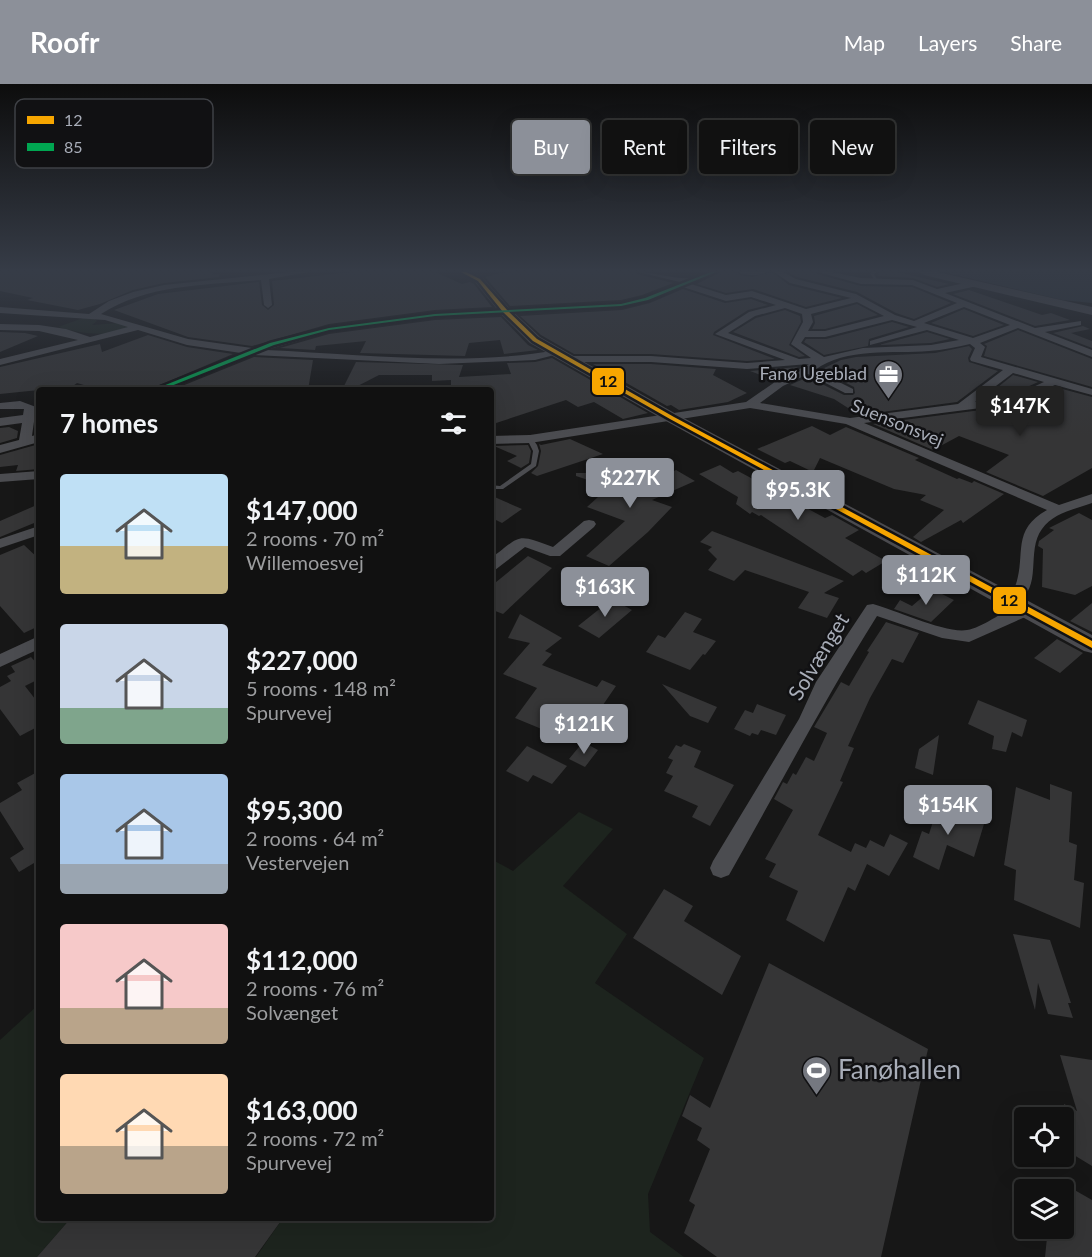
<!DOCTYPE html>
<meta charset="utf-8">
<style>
body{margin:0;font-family:Lato,sans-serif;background:#1e1f1f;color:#f1f3f6;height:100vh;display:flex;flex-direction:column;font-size:22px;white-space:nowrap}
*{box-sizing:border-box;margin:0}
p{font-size:20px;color:#9c9d9f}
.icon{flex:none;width:33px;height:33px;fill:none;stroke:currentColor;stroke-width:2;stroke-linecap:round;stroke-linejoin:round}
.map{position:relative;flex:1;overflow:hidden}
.sheet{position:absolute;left:36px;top:303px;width:458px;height:834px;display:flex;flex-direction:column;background:#111;border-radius:6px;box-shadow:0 6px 24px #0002,0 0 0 2px #303131}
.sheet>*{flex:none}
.top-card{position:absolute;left:512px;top:36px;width:490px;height:54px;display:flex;gap:12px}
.fabs{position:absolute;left:1014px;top:1023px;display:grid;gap:12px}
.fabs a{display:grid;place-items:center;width:60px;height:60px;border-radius:6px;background:#111;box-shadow:0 6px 24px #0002,0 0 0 2px #303131;font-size:30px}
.price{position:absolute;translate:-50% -51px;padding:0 14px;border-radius:6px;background:#8c9099;color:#fff;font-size:20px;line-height:39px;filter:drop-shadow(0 2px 3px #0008)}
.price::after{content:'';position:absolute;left:50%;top:36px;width:18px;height:14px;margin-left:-9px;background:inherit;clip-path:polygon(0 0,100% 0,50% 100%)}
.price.active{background:#222;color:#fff}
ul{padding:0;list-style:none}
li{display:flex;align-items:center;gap:18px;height:150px;padding:0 24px}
li span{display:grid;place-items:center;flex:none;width:168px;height:120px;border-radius:6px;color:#555}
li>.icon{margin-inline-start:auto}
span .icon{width:72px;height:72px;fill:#fffc;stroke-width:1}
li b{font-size:26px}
h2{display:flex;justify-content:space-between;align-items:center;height:72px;padding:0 24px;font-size:26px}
.tag{padding:0 21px;border-radius:6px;background:#111;box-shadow:0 6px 24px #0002,0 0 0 2px #303131;font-size:21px;line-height:54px}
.tag.active{background:#8c9099;color:#fff}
header{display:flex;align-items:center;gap:36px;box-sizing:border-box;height:84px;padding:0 30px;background:#8c9099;color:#fff}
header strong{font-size:28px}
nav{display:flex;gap:33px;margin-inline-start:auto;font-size:21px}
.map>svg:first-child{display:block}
.green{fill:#1d241e}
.water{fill:#2a3239}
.building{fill:#353536}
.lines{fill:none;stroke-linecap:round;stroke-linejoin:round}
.lane{fill:#4b4c50;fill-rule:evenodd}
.street{fill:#4b4c50;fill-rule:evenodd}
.secondary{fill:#4a4a4e;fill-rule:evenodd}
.bus-1-casing{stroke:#111113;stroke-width:5}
.bus-2-casing{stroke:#111113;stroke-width:5}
.bus-1{fill:#f7a600;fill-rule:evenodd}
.bus-2{fill:#00a651;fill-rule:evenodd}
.labels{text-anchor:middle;stroke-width:5;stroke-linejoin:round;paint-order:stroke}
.far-poi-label{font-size:18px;fill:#a8adb8;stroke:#111113;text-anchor:end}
.far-street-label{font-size:18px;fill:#a8adb8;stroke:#111113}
.street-label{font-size:21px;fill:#a8adb8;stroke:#111113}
.near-poi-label{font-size:26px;fill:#a8adb8;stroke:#111113;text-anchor:start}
.key{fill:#111113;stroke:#3e4045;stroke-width:1.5}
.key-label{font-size:16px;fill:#a8adb8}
.line-badge{stroke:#111113;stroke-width:2}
.pale-badge-label{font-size:16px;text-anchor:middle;font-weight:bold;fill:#111}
</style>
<header>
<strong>Roofr</strong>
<nav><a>Map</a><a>Layers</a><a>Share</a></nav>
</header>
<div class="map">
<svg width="1092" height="1173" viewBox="0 0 1092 1173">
<rect width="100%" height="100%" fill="#171717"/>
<path class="green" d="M83 234H94L97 237 92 241 118 239 129 242C109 255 80 249 58 243Z
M579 728 613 745 563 802 627 850 595 899 704 974 648 1110 650 1148 684 1173H256L283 1134H490L491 775 513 787Z
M39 920V1134H71L37 1173H0V956Z"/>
<path class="water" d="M943 188H1092V219L1062 216Z"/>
<path class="building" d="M0 188H212L214 191 219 190V193L164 199 133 206 100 220 78 226 27 216 33 214 0 207Z
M351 188H435L462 200 470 198 474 200 492 223 435 226 329 240 252 262 188 253 114 226 158 210 259 198 262 221 268 226 274 221 272 197Z
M506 188H636L637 190 673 199 642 211 621 216 510 222 485 193Z
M720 188H736L740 191 752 193 772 188 789 201 842 214 806 223 753 205 726 209 697 200Z
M787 188H816L817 190 861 202 912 203 951 219 914 235 896 229 857 208 797 193Z
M879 188H897L949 200 937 203 913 194 878 192Z
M683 205 725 219 751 215 768 221 748 226 714 248 713 251 775 275 747 277 651 270H574L541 251 520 232 622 226 650 219Z
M969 206 1042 231 1051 229 1070 236 1035 242 953 210Z
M857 220 878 231 825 245H812L815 239 814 232Z
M964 225 1004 241 973 252 931 239Z
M785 226 800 232 801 238 789 261 805 272 799 273 733 248 756 234Z
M501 233 528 261 538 266 504 270 500 256 469 259 465 272 360 269 366 257 316 262 315 266 280 264 329 250 435 236Z
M892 238 909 243 869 255 868 262 824 271 804 258 806 255H826Z
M1083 242 1090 245 1071 249 1092 257V264L1053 249Z
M1018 246 1092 275V303L984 272 987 262 984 260Z
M0 248 25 249 38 252 0 268Z
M927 248 950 255 931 259 879 261Z
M148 251 187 263 233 270 148 306H101L77 299 73 302 39 303V306L0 310V283L100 260 102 268Z
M969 262 972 265 968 274 969 278 998 287 957 318 859 331 834 315 790 301 808 293 844 311H853L855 309 854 303 820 286 841 276 856 273 935 269Z
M254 273 313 276 308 306H172Z
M552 274 648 329 623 335 594 318 578 323 566 316 490 341V306H451V296L432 297V291H379L350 306H342L356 278 463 281 459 293 511 290 507 279 535 278Z
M593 280H651L716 285 713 291 747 309 728 318 679 326 671 321 667 322Z
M798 283 774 296 750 287Z
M1013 291 1038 298 1008 312 983 315Z
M1055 303 1092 313V384L1043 412 986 388 1009 371 959 352 933 366 873 340 1012 322Z
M812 342 830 351 846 343 919 374 915 376 957 395 959 394 972 399 974 397 1004 410 963 439 961 436 921 458 913 453 944 426 920 416 926 411 894 405 820 374 813 388 790 377 785 379 757 365Z
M9 343 18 347 17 354 0 359V344Z
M570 355 603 370 537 392 531 389 538 382 541 367 539 360 541 361Z
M39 360V385L16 387 18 381 0 383V371Z
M528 361 531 367 529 379 521 384 507 377 517 372 494 362Z
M720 381 733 389 738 387 825 434 832 431 859 446 845 454 886 477 866 489 862 486 853 492 761 431 759 432 752 428 750 430 736 420 738 413 699 390Z
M676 386 695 397 652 416 672 423 648 448 609 482 586 472 625 437 587 423 609 403 576 392V389H630L632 394 646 400Z
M490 411 522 425 502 439 490 433Z
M39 420V437L0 453V437Z
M1079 429 1092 436V502L1075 511 1042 503 1043 465 1038 462 1039 457 1054 446 1049 444Z
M712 447 844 497 824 509 839 514 827 534 798 524 809 508 745 486 734 497 708 486 717 475 708 466 712 463 700 458Z
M24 461 39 475V542L24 549 0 522V471Z
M528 472 552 484 503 530 490 525V503Z
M932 505 954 516 931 538 894 525 900 516 912 522Z
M612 515 632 526 599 554 578 542Z
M1092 519V548L1070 537Z
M685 528 702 535 693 548 716 557 705 571 703 570 690 586 646 568 658 551 665 554Z
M520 530 562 554 545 567 552 570 542 581 597 603 602 596 616 602 594 634 566 622 544 646 515 634 537 604 503 590 530 559 508 554Z
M886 538 919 549 903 579 892 575 870 614 848 662 854 664 840 697 843 698 818 751 851 768 855 759 866 764 870 756 884 763 890 750 908 759 889 792 867 780 855 807 848 803 824 858 786 836 798 807 769 793 776 780 765 775 793 726 774 715 783 698 787 700 793 689 796 691 806 673 814 677 827 649 814 643 841 598 849 602 869 568 867 567Z
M1057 555 1083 569 1060 589 1034 574Z
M31 573 39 582V595L25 602 39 620V642L20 652 0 625V603L11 597 7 592 15 588 11 582Z
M662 600 717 623 708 639 690 632Z
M978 616 1027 636 1022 653 1012 648 1006 668 992 665 994 652 968 640Z
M757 620 786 631 776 651 761 646 758 651 752 649 750 652 734 645 745 626 753 629Z
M939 651 933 691 915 684 919 665Z
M583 658 598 666 585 683 569 675Z
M684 660 701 667 694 683 734 701 710 742 692 733 698 722 664 707 673 692 666 689 673 676 668 674 676 661 681 663Z
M527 662 567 682 552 700 533 691 528 698 506 687Z
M39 687V788L34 779 19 788 10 774 24 765 0 727V719L22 706 17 699Z
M1050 700 1072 708 1069 758 1077 761 1074 796 1084 799 1080 844 1014 816 1016 786 1004 781 1016 703 1050 716Z
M939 719 984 740 974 773 947 761 939 786 913 773 922 747 929 750Z
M664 805 693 822 684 837 741 872 722 911 633 854Z
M1013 850 1050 856 1071 919H1068L1073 934 1048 930 1038 899 1035 926Z
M769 879 928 965 881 1173H717L684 1149 695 1121 689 1117 710 1065 697 1056 702 1044 682 1032 690 1011 710 1024Z
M1060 971 1092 976V1082L1064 1065V1020L1077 1027Z
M1064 1100 1092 1116V1173H1045L1048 1144H1064Z
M71 1134H283L255 1173H37Z"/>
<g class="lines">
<path class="lane" d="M872 188H877L874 190 878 198 875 197 870 189Z
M528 354H532L537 361 539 367 536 382 503 405H490V401L500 402 531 380 533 367 527 355Z"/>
<path class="street" d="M290 188H309L269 195 272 221 268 224 264 221 261 196C207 201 147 200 101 230L188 255 252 264 329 242 435 228 621 218 643 213 680 198 638 188C653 188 678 196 690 194 700 193 707 188 718 188L691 200 726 211 752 207 806 225 851 214 790 199 774 188H783L796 195 856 210 895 231 914 237 957 219 912 201 861 200 818 188H831L861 194 913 196 937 205 974 197 977 198V202L945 209 1035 244 1081 237V241L1045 248 1092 266V273L1018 244 980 259 985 263 981 273 1092 305V311L1055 301 1012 320 864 339 1059 421 1092 410V419C1075 425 1053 429 1042 445 1024 469 1047 511 1008 521L1002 520 1000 516C1004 509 1013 508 1016 500 1026 470 1011 446 1047 426L846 340 750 324 530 359 490 360V352L530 351 746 318 775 298 809 280 747 285 651 278H568L563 275 568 272H651L747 279 785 276 715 250 749 228 776 221 751 213 726 217 683 203 649 217 621 224 435 234 329 248 266 266C360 270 464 283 557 266L562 269 535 276 439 280 254 271 166 306H150L241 269 187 261 138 246 0 281V275L78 256 39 247 0 246V240L39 241 66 245 90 253 128 243 105 236 0 229V223L89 230 109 217 133 208 164 201ZM857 218 884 232 825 247H808L813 238 811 230ZM964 223 1010 241 973 254 924 239ZM785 224 802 230 803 238 791 260 811 274 799 275 728 249 755 232ZM892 236 917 243 870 257V261L927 246 959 256 931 261 863 264 824 273 801 259 805 253H825ZM970 260 975 264 970 275 971 277 1003 286 958 320 850 334 760 319 783 302 808 290 845 309H853V305L815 286C846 263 893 270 929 267 943 266 957 263 970 260ZM1013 289 1044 298 1009 314 975 318Z
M738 188H767C761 192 744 192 738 188Z
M20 317 36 323 32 352 39 350V358L0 369V361L19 356 22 339 0 342V334L23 331 24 325H0V319Z
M39 387V395L0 398V390Z
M589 436 594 437 596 440 594 443 560 472H550L525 463 495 486 490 488V475C522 451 515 449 553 463L584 437Z
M39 442V451L0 464V455Z
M873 520C895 526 947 550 967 546 987 543 1012 517 1032 522L1034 526 1032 530 969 558 942 554 877 532C824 616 778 705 729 791L721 794 713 791 710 784 713 777 799 635 816 598 867 521Z
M39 552V565L0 583V570Z"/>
<path class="secondary" d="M458 188H471L483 194 509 224 540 253 678 331 1092 551V569L1084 567 666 337 530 259 501 230 475 198Z
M919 188H937L1092 223V231L924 191Z"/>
<defs>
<path id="bus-1" d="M461 188H466L480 195 507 226 537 255 674 333 1092 557V564L670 335 533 257 503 228 478 197Z"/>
<path id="bus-2" d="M711 188H716L648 216 621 222 435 232 329 246 274 261 161 306H153L270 259 329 244 435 230 621 220 645 214Z"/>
</defs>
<use href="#bus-1" class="bus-1-casing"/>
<use href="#bus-2" class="bus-2-casing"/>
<use href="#bus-1" class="bus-1"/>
<use href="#bus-2" class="bus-2"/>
</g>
<linearGradient id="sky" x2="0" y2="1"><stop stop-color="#0d0d0d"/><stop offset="0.53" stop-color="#363c47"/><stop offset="1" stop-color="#363c47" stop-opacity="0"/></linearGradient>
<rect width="1092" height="352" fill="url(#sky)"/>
<defs>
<symbol id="office-pin" viewBox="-11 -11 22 30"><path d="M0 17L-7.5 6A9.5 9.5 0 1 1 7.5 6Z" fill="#757880" stroke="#111113"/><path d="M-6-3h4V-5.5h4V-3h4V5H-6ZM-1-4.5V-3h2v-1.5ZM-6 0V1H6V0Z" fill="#fff"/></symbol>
<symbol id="stadium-pin" viewBox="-11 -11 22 30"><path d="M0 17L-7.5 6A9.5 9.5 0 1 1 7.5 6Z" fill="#757880" stroke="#111113"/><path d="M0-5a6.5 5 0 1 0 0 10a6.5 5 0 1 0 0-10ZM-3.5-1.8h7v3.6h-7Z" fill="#fff"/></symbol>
</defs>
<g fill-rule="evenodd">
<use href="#office-pin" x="872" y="274" width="33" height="45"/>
<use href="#stadium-pin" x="800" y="970" width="33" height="45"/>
</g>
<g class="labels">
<g class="far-poi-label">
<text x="867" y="296">Fanø Ugeblad</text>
</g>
<g class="far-street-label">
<text transform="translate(897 339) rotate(22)" y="6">Suensonsvej</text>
</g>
<g class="street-label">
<text transform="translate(819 573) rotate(-59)" y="7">Solvænget</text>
</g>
<g class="near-poi-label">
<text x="838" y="995">Fanøhallen</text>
</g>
</g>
<rect x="15" y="15" width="198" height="69" rx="9" class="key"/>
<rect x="27" y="32" width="27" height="8" fill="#f7a600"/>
<rect x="27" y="59" width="27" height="8" fill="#00a651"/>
<g class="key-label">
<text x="64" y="42">12</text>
<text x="64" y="69">85</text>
</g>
<g class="line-badge">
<rect x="591" y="283" width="34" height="29" rx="6" fill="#f7a600"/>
<rect x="992" y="502" width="35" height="29" rx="6" fill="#f7a600"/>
</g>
<g class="pale-badge-label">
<text x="608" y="303">12</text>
<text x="1009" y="522">12</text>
</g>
</svg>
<div class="fabs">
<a><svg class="icon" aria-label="locate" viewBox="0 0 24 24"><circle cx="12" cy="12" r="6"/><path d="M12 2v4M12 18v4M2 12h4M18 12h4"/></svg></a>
<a><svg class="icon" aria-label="layers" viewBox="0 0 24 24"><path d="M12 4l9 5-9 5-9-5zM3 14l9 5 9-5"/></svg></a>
</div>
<b class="price active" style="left:1020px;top:353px">$147K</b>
<b class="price" style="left:630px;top:425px">$227K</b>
<b class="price" style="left:798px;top:437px">$95.3K</b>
<b class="price" style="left:926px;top:522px">$112K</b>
<b class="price" style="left:605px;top:534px">$163K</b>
<b class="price" style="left:584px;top:671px">$121K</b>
<b class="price" style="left:948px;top:752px">$154K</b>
<div class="top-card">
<a class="tag active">Buy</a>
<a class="tag">Rent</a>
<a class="tag">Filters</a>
<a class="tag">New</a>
</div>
<section class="sheet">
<h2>7 homes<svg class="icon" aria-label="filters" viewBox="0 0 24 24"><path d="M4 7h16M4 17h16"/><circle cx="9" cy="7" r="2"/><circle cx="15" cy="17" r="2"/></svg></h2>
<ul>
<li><span style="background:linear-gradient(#bfe0f5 60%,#c2b280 0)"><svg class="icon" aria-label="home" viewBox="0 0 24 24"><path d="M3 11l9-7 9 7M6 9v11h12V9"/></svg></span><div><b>$147,000</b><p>2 rooms · 70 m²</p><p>Willemoesvej</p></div></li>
<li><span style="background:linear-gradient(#c9d6e8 70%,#7fa58c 0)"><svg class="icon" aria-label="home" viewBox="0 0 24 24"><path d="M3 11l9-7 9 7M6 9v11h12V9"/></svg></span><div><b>$227,000</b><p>5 rooms · 148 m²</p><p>Spurvevej</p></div></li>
<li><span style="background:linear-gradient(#a9c7e8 75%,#9aa5b1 0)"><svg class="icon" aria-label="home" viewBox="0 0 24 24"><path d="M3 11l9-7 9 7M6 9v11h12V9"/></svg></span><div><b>$95,300</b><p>2 rooms · 64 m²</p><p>Vestervejen</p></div></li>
<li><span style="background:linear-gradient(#f6c9c9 70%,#b9a48a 0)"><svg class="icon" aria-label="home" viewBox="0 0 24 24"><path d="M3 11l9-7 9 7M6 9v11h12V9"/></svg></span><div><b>$112,000</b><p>2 rooms · 76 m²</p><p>Solvænget</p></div></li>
<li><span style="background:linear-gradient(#ffd9b3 60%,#b9a48a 0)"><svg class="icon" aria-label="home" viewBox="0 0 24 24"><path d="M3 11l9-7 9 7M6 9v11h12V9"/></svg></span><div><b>$163,000</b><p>2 rooms · 72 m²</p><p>Spurvevej</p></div></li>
</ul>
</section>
</div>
